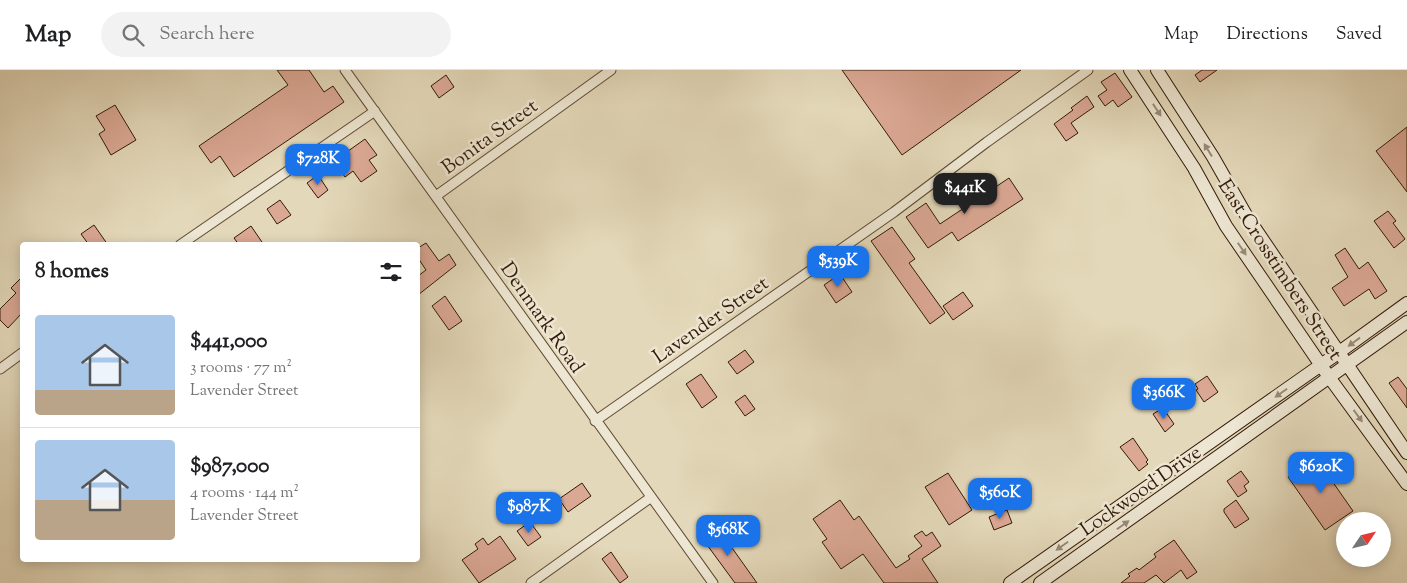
<!DOCTYPE html>
<meta charset="utf-8">
<style>
body{margin:0;font-family:"Sorts Mill Goudy",serif;background:#f2f2f2;color:#202124;height:100vh;display:flex;flex-direction:column;font-size:19px;white-space:nowrap}
*{box-sizing:border-box;margin:0}
p{font-size:16px;color:#757577}
.icon{flex:none;width:28px;height:28px;fill:none;stroke:currentColor;stroke-width:2;stroke-linecap:round;stroke-linejoin:round}
.map{position:relative;flex:1;overflow:hidden}
.drawer{position:absolute;left:20px;top:172px;width:400px;height:320px;display:flex;flex-direction:column;background:#fff;border-radius:5px;box-shadow:0 2px 12px #0003}
.drawer>*{flex:none}
.needle{width:32px;rotate:55deg}
.controls{position:absolute;left:1336px;top:442px;display:grid;gap:10px}
.controls a{display:grid;place-items:center;width:55px;height:55px;border-radius:50%;background:#fff;box-shadow:0 2px 12px #0003;font-size:25px}
.price{position:absolute;translate:-50% -42px;padding:0 11px;border-radius:10px;background:#1a73e8;color:#fff;font-size:16px;line-height:32px;filter:drop-shadow(0 1px 2px #0008)}
.price::after{content:'';position:absolute;left:50%;top:30px;width:15px;height:11px;margin-left:-8px;background:inherit;clip-path:polygon(0 0,100% 0,50% 100%)}
.price.current{background:#222;color:#fff}
ul{padding:0;list-style:none}
li{display:flex;align-items:center;gap:15px;height:125px;padding:0 15px}
li+li{border-top:1px solid #e0e0e0}
li span{display:grid;place-items:center;flex:none;width:140px;height:100px;border-radius:5px;color:#555}
li>.icon{margin-inline-start:auto}
span .icon{width:60px;height:60px;fill:#fffc;stroke-width:1}
li b{font-size:21px}
h2{display:flex;justify-content:space-between;align-items:center;height:60px;padding:0 15px;font-size:21px}
header{display:flex;align-items:center;gap:30px;box-sizing:border-box;height:70px;padding:0 25px;background:#fff;border-bottom:1px solid #e0e0e0}
header strong{font-size:24px}
nav{display:flex;gap:28px;margin-inline-start:auto;font-size:18px}
.search{width:350px;height:45px;background:#f2f2f2;display:flex;align-items:center;gap:12px;box-sizing:border-box;padding:0 18px;border-radius:28px;color:#757577;font-size:19px}
.map>svg:first-child{display:block}
.building{fill:#dba894;stroke:#321a08}
.lines{fill:none;stroke-linecap:round;stroke-linejoin:round}
.street-casing{stroke:#5e4a34;stroke-width:11}
.secondary-casing{stroke:#321a08;stroke-width:14}
.street{stroke:#ede6d2;stroke-width:9}
.secondary{stroke:#ede6d2;stroke-width:12}
.oneway{fill:#998a77}
.labels{text-anchor:middle;stroke-width:5;stroke-linejoin:round;paint-order:stroke}
.street-label{font-size:20px;fill:#321a08;stroke:#ede6d2}
</style>
<header>
<strong>Map</strong>
<div class="search"><svg class="icon" aria-label="search" viewBox="0 0 24 24"><circle cx="10" cy="10" r="6"/><path d="M15 15l6 6"/></svg>Search here</div>
<nav><a>Map</a><a>Directions</a><a>Saved</a></nav>
</header>
<div class="map">
<svg width="1407" height="513" viewBox="0 0 1407 513">
<rect width="100%" height="100%" fill="#e3d8b9"/>
<filter id="stains"><feTurbulence type="fractalNoise" baseFrequency=".004" numOctaves="4"/><feColorMatrix values="0 0 0 0 .2 0 0 0 0 .09 0 0 0 0 .02 0 0 0 .5 -.17"/></filter>
<radialGradient id="worn" r=".72"><stop offset=".6" stop-color="#630" stop-opacity="0"/><stop offset="1" stop-color="#630" stop-opacity=".3"/></radialGradient>
<path class="building" d="M277 0H309L324 22 333 16 344 32 234 107 220 86 211 93 199 76 288 15Z
M842 0H1021L902 85Z
M1202 0H1217L1200 12 1195 5Z
M1115 3 1132 27 1118 37 1113 30 1105 36 1098 26 1107 20 1101 12Z
M446 5 454 17 439 28 431 16Z
M1087 26 1094 37 1071 53 1078 63 1066 71 1054 54 1073 40 1071 38Z
M115 35 136 70 111 85 99 64 105 60 96 46Z
M1407 57V122L1376 81Z
M365 69 377 85 369 90 377 101 361 112 353 101 345 107 330 85 339 78 344 84Z
M318 105 328 120 318 128 307 113Z
M1009 108 1023 129 958 171 952 162 928 178 906 147 926 133 940 154Z
M280 130 291 145 277 154 267 139Z
M1388 141 1396 151 1393 153 1405 169 1394 178 1374 151Z
M94 155 108 175H89L81 164Z
M251 156 264 175H239L234 168Z
M892 157 915 189 909 193 945 243 930 254 871 171Z
M426 173 439 191 449 184 456 195 418 225V206L426 200 418 188V178Z
M1345 178 1359 199 1368 192 1387 221 1375 229 1369 219 1344 236 1332 218 1348 207 1335 185Z
M840 204 852 222 836 233 824 215Z
M22 207V243L8 258 0 250V239L16 223 11 218Z
M963 222 973 236 953 250 943 236Z
M445 226 462 251 449 260 432 236Z
M745 280 754 292 737 304 728 292Z
M701 304 717 327 702 338 686 314Z
M1207 306 1218 322 1204 332 1196 320 1198 319 1195 314Z
M1398 307 1407 319V338L1389 313Z
M745 325 755 339 745 346 735 332Z
M1163 338 1174 354 1165 362 1153 344Z
M1133 368 1148 390 1146 392 1148 394 1139 401 1120 377Z
M1316 388 1353 441 1325 460 1288 407Z
M1241 401 1249 412 1244 416 1247 421 1238 427 1227 411Z
M948 403 972 440 949 455 925 417Z
M582 413 591 426 568 442 559 429Z
M511 422 517 432 508 439 501 429Z
M840 430 854 450 859 446 896 498 910 489 908 486 922 476 914 466 922 461 926 466 932 462 941 476 922 489 938 513H884L863 484 841 499 822 472 827 469 813 449Z
M1236 430 1249 449 1235 458 1224 442V439Z
M1007 440 1012 453 994 460 989 447Z
M530 452 541 467 528 476 517 461Z
M719 456 726 467 725 468 757 513H735L702 468Z
M500 466 516 489 479 513 462 490 478 479 475 474 483 468 488 475Z
M1174 470 1197 502 1187 509 1181 500 1164 513 1156 505 1144 513H1121L1130 506 1128 504 1137 498 1139 500 1156 487 1154 484Z
M611 482 628 507 620 513 602 489Z"/>
<g class="lines">
<defs>
<path id="street" d="M345 0 713 513
M436 126 611 0
M180 175 375 41
M0 299 22 283
M595 351 894 142 987 72 1088 0
M531 513 650 428"/>
<path id="secondary" d="M1130 0 1194 98 1226 156 1329 307 1407 414
M1157 0 1213 87 1246 145 1407 383
M1010 513 1338 283 1407 233
M1040 513 1407 252"/>
</defs>
<use href="#street" class="street-casing"/>
<use href="#secondary" class="secondary-casing"/>
<use href="#street" class="street"/>
<use href="#secondary" class="secondary"/>
</g>
<defs><path id="oneway-solid" d="M-6-.8H1V-3.2L6.5 0L1 3.2V.8H-6Z" transform="scale(1.25)"/></defs>
<g class="oneway">
<use href="#oneway-solid" transform="translate(1157 40) rotate(57)"/>
<use href="#oneway-solid" transform="translate(1208 80) rotate(-122)"/>
<use href="#oneway-solid" transform="translate(1242 179) rotate(56)"/>
<use href="#oneway-solid" transform="translate(1354 272) rotate(144)"/>
<use href="#oneway-solid" transform="translate(1281 323) rotate(145)"/>
<use href="#oneway-solid" transform="translate(1358 346) rotate(54)"/>
<use href="#oneway-solid" transform="translate(1123 455) rotate(-35)"/>
<use href="#oneway-solid" transform="translate(1062 476) rotate(145)"/>
</g>
<g class="labels">
<g class="street-label">
<text transform="translate(489 66) rotate(-36)" y="7">Bonita Street</text>
<text transform="translate(1281 199) rotate(57)" y="7">East Crosstimbers Street</text>
<text transform="translate(543 247) rotate(55)" y="7">Denmark Road</text>
<text transform="translate(710 249) rotate(-35)" y="7">Lavender Street</text>
<text transform="translate(1140 420) rotate(-35)" y="7">Lockwood Drive</text>
</g>
</g>
<rect width="100%" height="100%" filter="url(#stains)"/>
<rect width="100%" height="100%" fill="url(#worn)"/>
</svg>
<div class="controls">
<a><svg class="needle" viewBox="-14 -14 28 28"><path d="M0-13l5 13h-10z" fill="#e53935"/><path d="M0 13l5-13h-10z" fill="#757577"/></svg></a>
</div>
<b class="price" style="left:318px;top:116px">$728K</b>
<b class="price current" style="left:965px;top:145px">$441K</b>
<b class="price" style="left:838px;top:218px">$539K</b>
<b class="price" style="left:1164px;top:350px">$366K</b>
<b class="price" style="left:1321px;top:424px">$620K</b>
<b class="price" style="left:1000px;top:450px">$560K</b>
<b class="price" style="left:529px;top:464px">$987K</b>
<b class="price" style="left:728px;top:487px">$568K</b>
<section class="drawer">
<h2>8 homes<svg class="icon" aria-label="filters" viewBox="0 0 24 24"><path d="M4 7h16M4 17h16"/><circle cx="9" cy="7" r="2"/><circle cx="15" cy="17" r="2"/></svg></h2>
<ul>
<li><span style="background:linear-gradient(#a9c7e8 75%,#b9a48a 0)"><svg class="icon" aria-label="home" viewBox="0 0 24 24"><path d="M3 11l9-7 9 7M6 9v11h12V9"/></svg></span><div><b>$441,000</b><p>3 rooms · 77 m²</p><p>Lavender Street</p></div></li>
<li><span style="background:linear-gradient(#a9c7e8 60%,#b9a48a 0)"><svg class="icon" aria-label="home" viewBox="0 0 24 24"><path d="M3 11l9-7 9 7M6 9v11h12V9"/></svg></span><div><b>$987,000</b><p>4 rooms · 144 m²</p><p>Lavender Street</p></div></li>
</ul>
</section>
</div>
